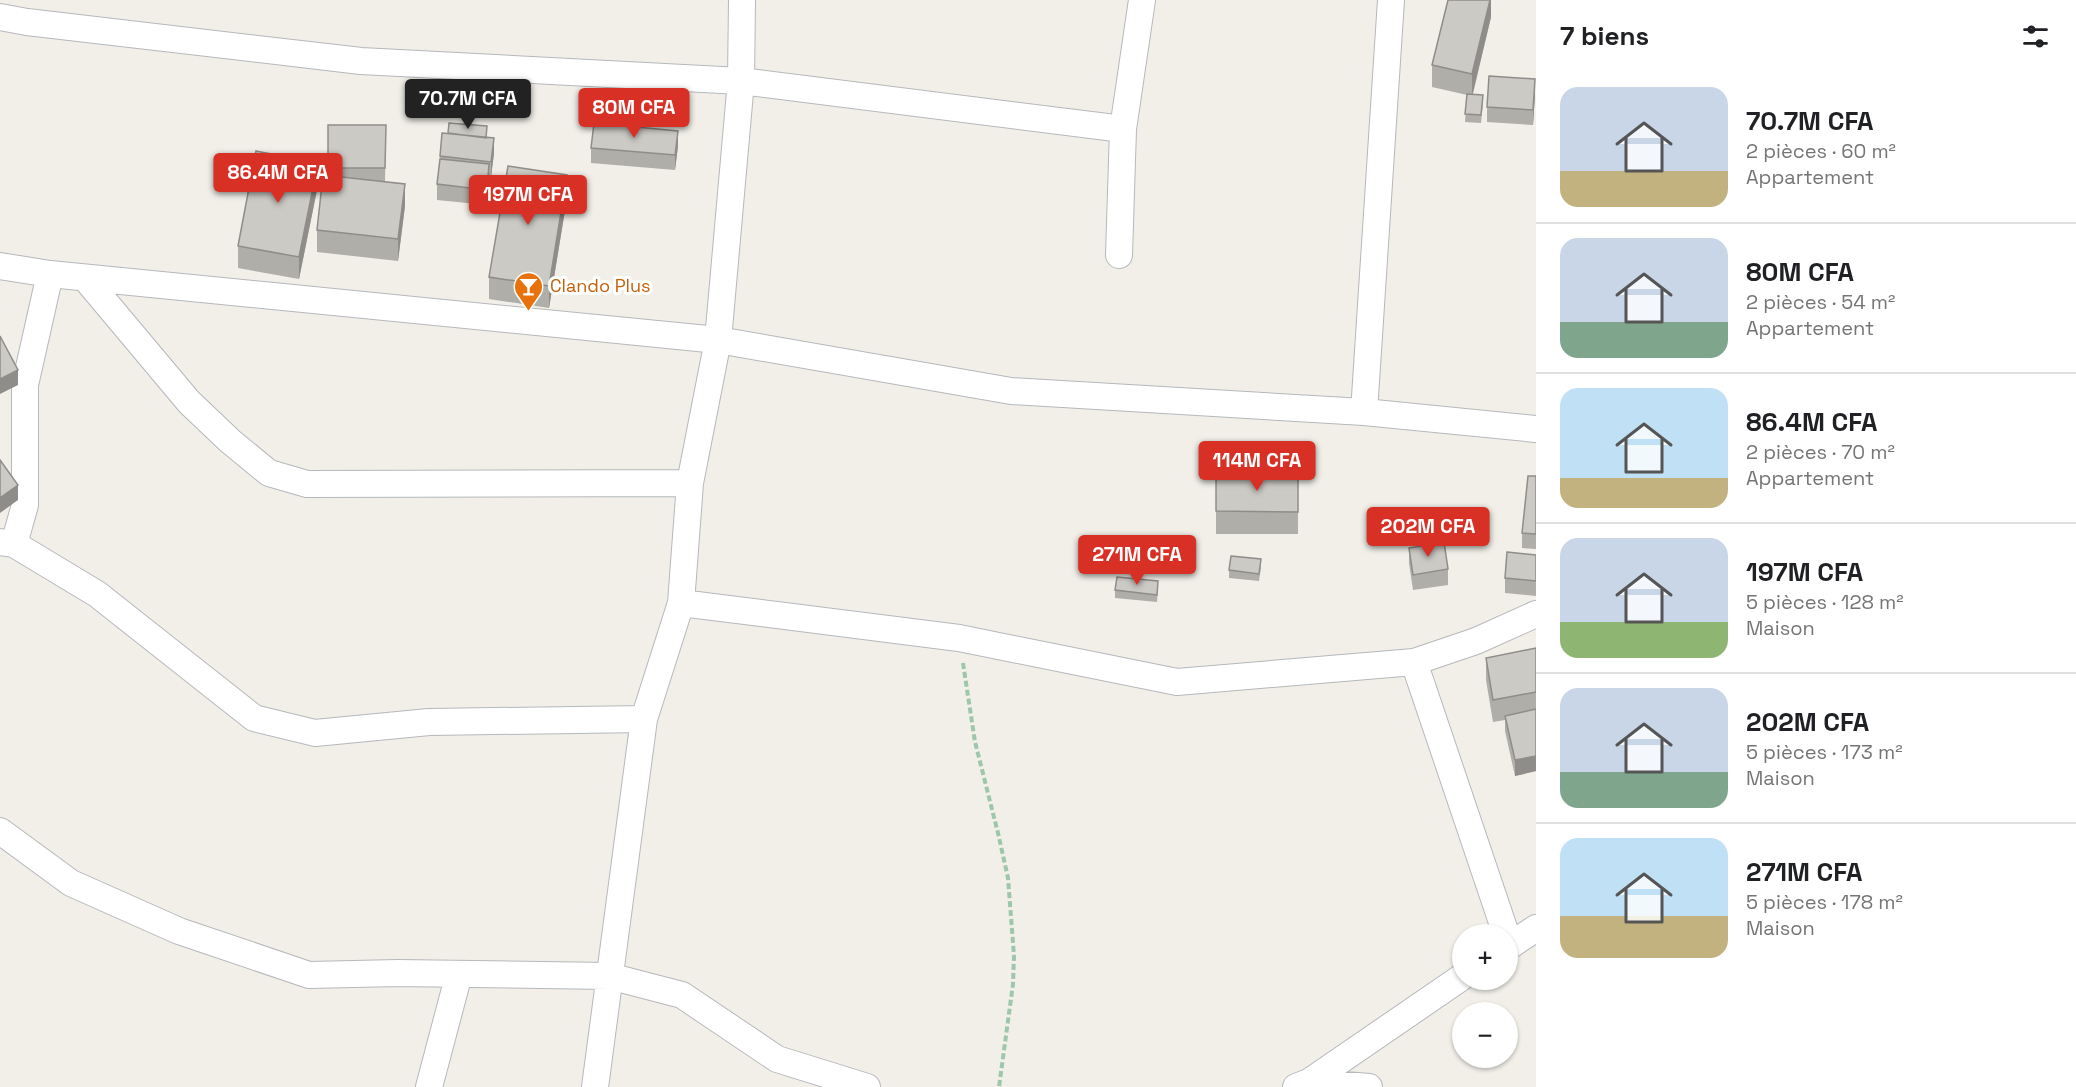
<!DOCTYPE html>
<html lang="fr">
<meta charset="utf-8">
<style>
body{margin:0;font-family:"Space Grotesk",sans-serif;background:#f2f2f2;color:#202124;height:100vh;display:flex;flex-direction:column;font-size:22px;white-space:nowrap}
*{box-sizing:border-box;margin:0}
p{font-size:20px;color:#757577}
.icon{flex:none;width:33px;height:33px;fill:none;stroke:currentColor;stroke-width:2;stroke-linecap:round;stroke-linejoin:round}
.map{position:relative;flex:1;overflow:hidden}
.drawer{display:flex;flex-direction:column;background:#fff;width:540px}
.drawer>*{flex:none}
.fabs{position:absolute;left:1452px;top:924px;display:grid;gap:12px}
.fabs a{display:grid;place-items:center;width:66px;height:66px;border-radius:50%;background:#fff;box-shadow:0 2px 4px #0004;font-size:30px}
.price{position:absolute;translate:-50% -51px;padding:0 14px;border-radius:6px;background:#d93025;color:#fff;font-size:20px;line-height:39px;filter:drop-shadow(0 2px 3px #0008)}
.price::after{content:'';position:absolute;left:50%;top:36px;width:18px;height:14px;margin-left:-9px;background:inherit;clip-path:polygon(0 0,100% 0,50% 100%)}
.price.selected{background:#222;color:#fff}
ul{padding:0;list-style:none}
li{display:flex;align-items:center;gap:18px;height:150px;padding:0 24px}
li+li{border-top:2px solid #e0e0e0}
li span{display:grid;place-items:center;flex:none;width:168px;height:120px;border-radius:18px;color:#555}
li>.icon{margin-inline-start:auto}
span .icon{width:72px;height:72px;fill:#fffc;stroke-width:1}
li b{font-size:26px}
h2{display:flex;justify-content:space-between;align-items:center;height:72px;padding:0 24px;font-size:26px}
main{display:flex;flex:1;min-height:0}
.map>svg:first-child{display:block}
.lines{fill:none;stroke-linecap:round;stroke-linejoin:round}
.minor-casing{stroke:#b5b8bc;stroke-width:28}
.path{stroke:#9cc7a9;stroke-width:4;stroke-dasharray:6 3;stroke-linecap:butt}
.minor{stroke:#fff;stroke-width:26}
.wall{fill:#afaea9}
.shaded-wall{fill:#8f8d8a}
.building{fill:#cccac5;stroke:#8f8d8a;stroke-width:1.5}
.labels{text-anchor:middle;stroke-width:6;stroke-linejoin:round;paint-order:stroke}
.food-label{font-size:18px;fill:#c56008;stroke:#fff;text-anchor:start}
</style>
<main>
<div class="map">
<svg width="1536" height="1087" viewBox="0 0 1536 1087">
<rect width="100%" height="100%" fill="#f1efe8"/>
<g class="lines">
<defs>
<path id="minor" d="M0 17 27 22 361 61 741 81 1123 129
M1119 255 1123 129 1142 0
M0 266 50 274 718 340 1011 391 1364 412 1536 429
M85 278 189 402 230 441 269 473 307 484 690 483
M1364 412 1391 0
M0 542 14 544 97 594 254 718 315 733 429 722 644 719
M14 544 25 505V385L50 274
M681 603 959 638 1177 682 1414 662 1476 641 1536 614
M1414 662 1506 934
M0 831 71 883 179 931 309 975 398 973 609 976 682 995 777 1059 867 1087
M1508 947 1536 928
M1309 1082 1369 1087
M429 1087 459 974
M595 1087 644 719 681 603 690 483 718 340 741 81 742 0
M1296 1087 1309 1082 1462 977"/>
</defs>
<use href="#minor" class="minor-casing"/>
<path class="path" d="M963 663 975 742 998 833 1008 878 1014 956 1013 984 999 1087"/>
<use href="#minor" class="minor"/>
</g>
<path class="wall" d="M1491 0V17L1473 94 1483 103 1481 123 1465 122 1467 95 1432 87V65Z
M1535 94 1533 125 1487 122V107Z
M328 125H386L385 182 405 206 398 261 317 252V230L328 176Z
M486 138 494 153 491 177H489L487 205 437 200V184L440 156Z
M678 146 675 170 591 163V148Z
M318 185 299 279 238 268V246Z
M567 198 549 308 489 299V277Z
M1216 472H1298V534H1216Z
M1536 476V549L1522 548V533Z
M1409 548 1448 569V585L1413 590 1409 563Z
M1536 555V596L1505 593V578Z
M1261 567 1259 581 1229 578V570Z
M1158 588 1157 602 1115 598V590Z
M1536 648V771L1515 776 1505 731V720L1493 722 1486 680V658Z"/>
<path class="shaded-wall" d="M1490 0H1491V17L1472 96V74Z
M1535 79V94L1533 125V110Z
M678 131V146L675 170V155Z
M494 138V153L491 177V162Z
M318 163V185L299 279V257Z
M489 164V179L487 205V190Z
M567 175V198L549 308V286Z
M405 184V206L398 261V239Z
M18 370V385L0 394V379Z
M18 485V500L0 513V498Z
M1536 756V771L1515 776V760Z"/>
<path class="building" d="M1448 0H1490L1472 74 1432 65Z
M1489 76 1535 79 1533 110 1487 107Z
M1467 94 1483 95 1481 115 1465 114Z
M449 123 487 126 486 138 448 133Z
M594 123 678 131 675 155 591 148Z
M328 125H386L385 168H328Z
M442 133 494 138 491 162 440 156Z
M256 151 318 163 299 257 238 246Z
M440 159 489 164 487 190 437 184Z
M508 166 567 175 549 286 489 277Z
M323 175 405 184 398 239 317 230Z
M0 336 18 370 0 379Z
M0 460 18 485 0 498Z
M1216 472H1298V512L1216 511Z
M1528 476H1536V534L1522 533Z
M1444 542 1448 569 1413 575 1409 548Z
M1507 552 1536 555V581L1505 578Z
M1231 556 1261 559 1259 574 1229 570Z
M1117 577 1158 581 1157 595 1115 590Z
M1536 648V692L1493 700 1486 658Z
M1536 709V756L1515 760 1505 716Z"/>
<defs>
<symbol id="bar-pin" viewBox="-11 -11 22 30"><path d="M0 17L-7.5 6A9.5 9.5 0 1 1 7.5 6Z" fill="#e8710a" stroke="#fff"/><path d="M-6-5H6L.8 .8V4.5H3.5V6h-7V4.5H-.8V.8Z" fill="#fff"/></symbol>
</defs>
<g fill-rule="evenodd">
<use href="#bar-pin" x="512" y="270" width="33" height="45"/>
</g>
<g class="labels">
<g class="food-label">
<text x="550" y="292">Clando Plus</text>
</g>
</g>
</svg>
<div class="fabs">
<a>+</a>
<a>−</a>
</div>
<b class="price selected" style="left:468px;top:130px">70.7M CFA</b>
<b class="price" style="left:634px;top:139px">80M CFA</b>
<b class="price" style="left:278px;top:204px">86.4M CFA</b>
<b class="price" style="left:528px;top:226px">197M CFA</b>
<b class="price" style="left:1257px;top:492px">114M CFA</b>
<b class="price" style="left:1428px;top:558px">202M CFA</b>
<b class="price" style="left:1137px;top:586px">271M CFA</b>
</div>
<section class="drawer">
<h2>7 biens<svg class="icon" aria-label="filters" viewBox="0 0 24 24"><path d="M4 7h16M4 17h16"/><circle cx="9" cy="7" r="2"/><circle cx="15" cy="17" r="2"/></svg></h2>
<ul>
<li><span style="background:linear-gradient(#c9d6e8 70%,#c2b280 0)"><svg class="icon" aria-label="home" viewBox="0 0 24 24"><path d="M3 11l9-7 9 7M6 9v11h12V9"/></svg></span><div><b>70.7M CFA</b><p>2 pièces · 60 m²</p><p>Appartement</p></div></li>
<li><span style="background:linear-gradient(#c9d6e8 70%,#7fa58c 0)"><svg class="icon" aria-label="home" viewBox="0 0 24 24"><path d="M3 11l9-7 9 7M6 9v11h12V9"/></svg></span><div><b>80M CFA</b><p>2 pièces · 54 m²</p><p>Appartement</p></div></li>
<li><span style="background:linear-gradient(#bfe0f5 75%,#c2b280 0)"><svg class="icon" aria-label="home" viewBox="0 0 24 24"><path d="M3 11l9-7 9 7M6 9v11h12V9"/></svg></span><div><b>86.4M CFA</b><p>2 pièces · 70 m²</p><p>Appartement</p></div></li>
<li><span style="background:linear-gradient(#c9d6e8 70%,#8fb573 0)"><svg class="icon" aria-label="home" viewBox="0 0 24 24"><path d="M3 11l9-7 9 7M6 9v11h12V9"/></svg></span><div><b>197M CFA</b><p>5 pièces · 128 m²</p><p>Maison</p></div></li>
<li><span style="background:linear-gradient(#c9d6e8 70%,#7fa58c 0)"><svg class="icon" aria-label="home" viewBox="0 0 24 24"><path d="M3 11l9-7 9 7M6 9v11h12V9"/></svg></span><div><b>202M CFA</b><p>5 pièces · 173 m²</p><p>Maison</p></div></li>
<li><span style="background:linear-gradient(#bfe0f5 65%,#c2b280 0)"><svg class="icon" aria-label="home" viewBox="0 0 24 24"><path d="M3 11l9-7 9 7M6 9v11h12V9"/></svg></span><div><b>271M CFA</b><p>5 pièces · 178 m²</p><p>Maison</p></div></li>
</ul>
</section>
</main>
